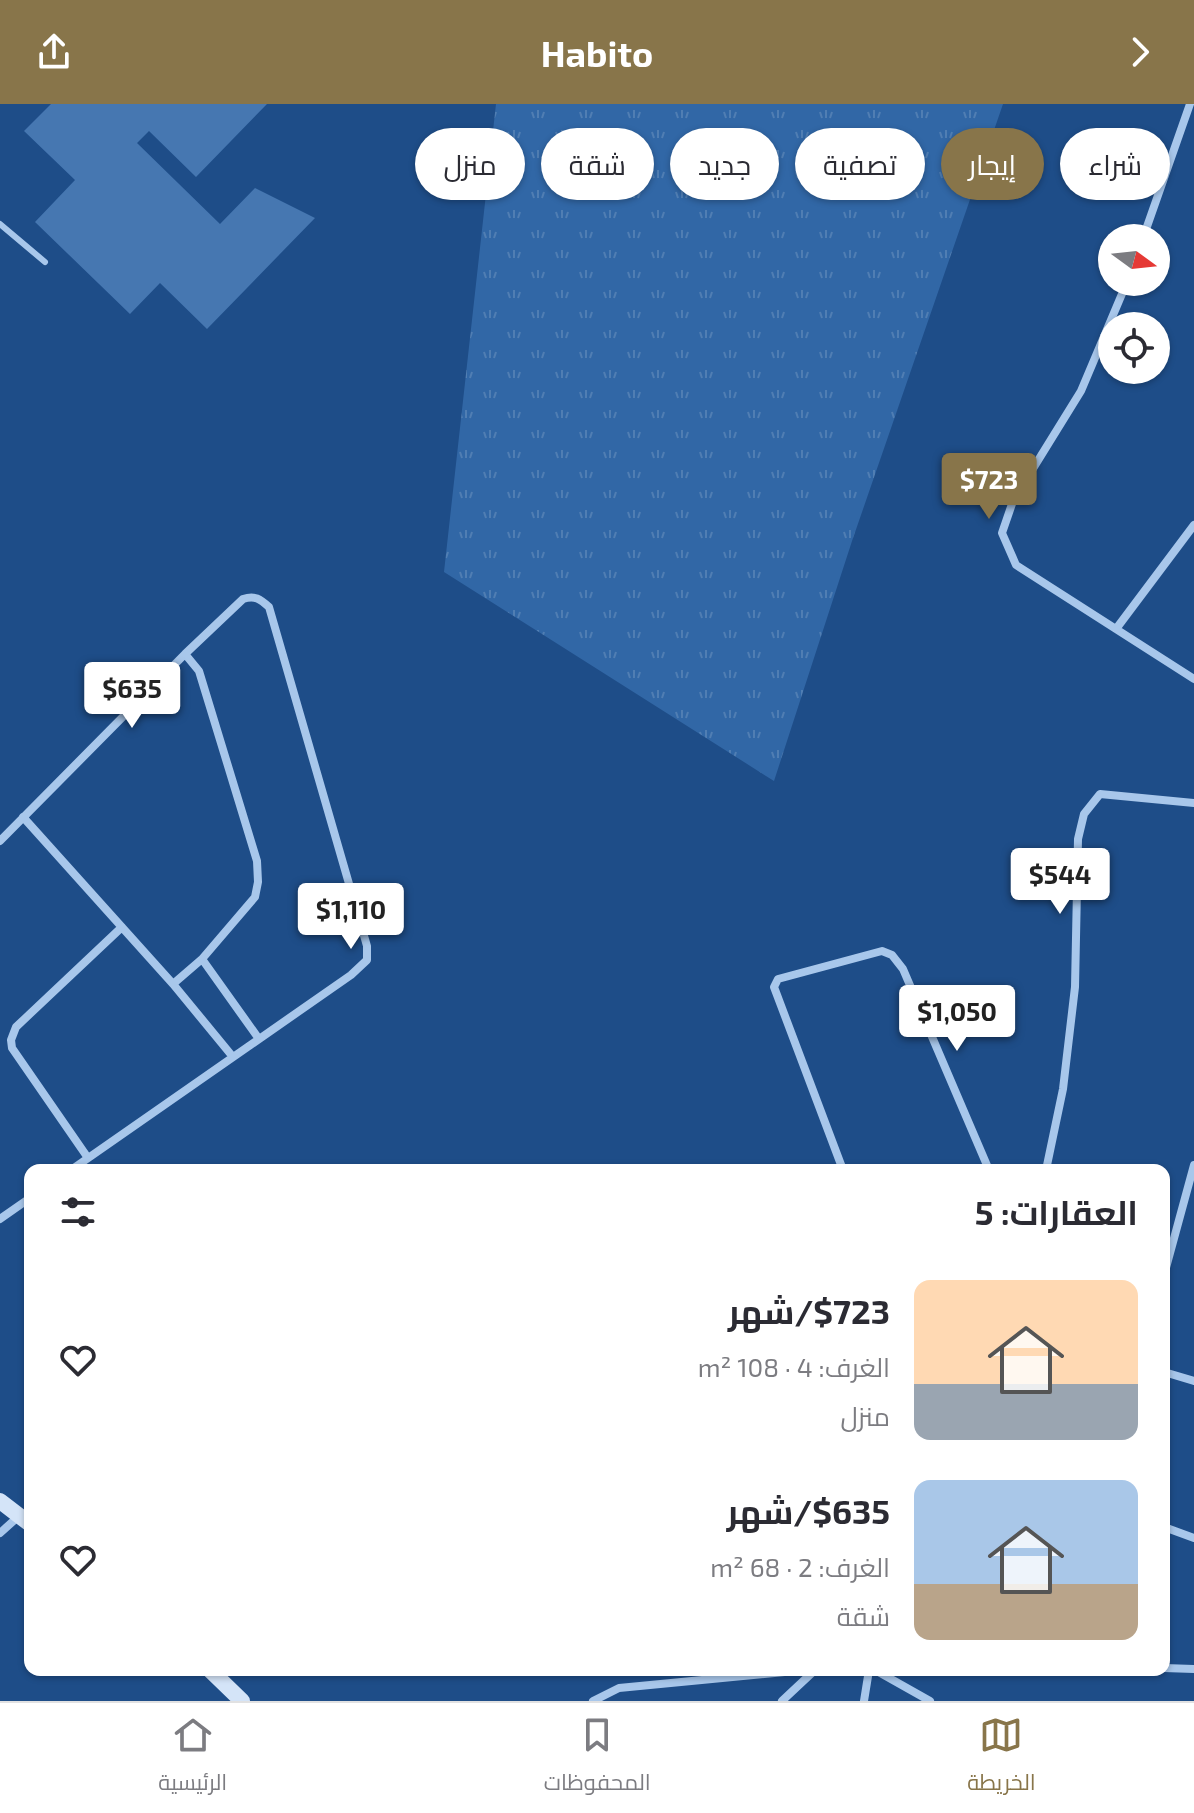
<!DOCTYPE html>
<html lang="ar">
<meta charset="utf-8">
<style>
body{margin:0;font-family:"Exo 2",Cairo,sans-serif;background:#f2f2f3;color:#2b2b33;direction:rtl;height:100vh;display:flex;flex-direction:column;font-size:30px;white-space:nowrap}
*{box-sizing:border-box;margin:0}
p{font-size:26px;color:#7c7c81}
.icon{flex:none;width:44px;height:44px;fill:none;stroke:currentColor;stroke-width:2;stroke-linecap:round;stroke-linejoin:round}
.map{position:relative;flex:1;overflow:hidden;direction:ltr}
.sheet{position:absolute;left:24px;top:1060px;width:1146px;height:512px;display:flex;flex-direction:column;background:#fff;border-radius:16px;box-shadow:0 2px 6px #0004;direction:rtl}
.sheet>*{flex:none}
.top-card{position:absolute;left:24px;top:24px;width:1146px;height:72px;direction:rtl;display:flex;gap:16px}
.needle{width:52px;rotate:105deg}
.fabs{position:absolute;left:1098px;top:120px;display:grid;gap:16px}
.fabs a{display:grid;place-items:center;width:72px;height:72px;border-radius:50%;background:#fff;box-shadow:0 2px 6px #0004;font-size:40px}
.price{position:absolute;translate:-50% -68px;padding:0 18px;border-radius:8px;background:#fff;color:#222;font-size:26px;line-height:52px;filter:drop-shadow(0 2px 4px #0008)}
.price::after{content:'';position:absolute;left:50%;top:48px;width:24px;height:18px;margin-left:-12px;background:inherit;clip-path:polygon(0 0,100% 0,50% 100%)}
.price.on{background:#88754a;color:#fff}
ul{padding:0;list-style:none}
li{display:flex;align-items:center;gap:24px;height:200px;padding:0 32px}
li span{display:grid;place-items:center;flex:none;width:224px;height:160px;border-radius:16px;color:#555}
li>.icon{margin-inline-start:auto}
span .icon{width:96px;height:96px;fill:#fffc;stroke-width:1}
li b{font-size:34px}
h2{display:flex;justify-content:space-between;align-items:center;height:96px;padding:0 32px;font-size:34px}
.pill{padding:0 28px;border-radius:36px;background:#fff;box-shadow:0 2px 6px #0004;font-size:28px;line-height:72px}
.pill.on{background:#88754a;color:#fff}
header{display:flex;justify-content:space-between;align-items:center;height:104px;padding:0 32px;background:#88754a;color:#fff;font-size:36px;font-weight:700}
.menu{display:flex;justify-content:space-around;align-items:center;height:112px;border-top:2px solid #e1e1e2;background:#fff;font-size:22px;color:#7c7c81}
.menu a{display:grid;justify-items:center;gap:4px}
.menu .on{color:#88754a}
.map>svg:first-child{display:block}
.grass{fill:url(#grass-tufts)}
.building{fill:#4677b1}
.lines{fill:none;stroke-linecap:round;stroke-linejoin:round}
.lane{stroke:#a8c7eb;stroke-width:6}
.street{stroke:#a8c7eb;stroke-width:8}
.secondary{stroke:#d4e4f8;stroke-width:16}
</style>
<header><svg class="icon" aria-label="forward" viewBox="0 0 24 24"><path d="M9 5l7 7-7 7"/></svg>Habito<svg class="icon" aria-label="share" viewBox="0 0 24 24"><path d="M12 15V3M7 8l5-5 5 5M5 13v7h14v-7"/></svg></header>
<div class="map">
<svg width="1194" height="1597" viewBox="0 0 1194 1597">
<defs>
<pattern id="grass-tufts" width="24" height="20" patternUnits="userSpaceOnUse" patternTransform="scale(2)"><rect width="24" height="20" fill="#3167a6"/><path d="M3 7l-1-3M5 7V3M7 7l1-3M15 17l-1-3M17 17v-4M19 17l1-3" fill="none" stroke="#507eb3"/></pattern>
</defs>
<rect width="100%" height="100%" fill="#1e4d88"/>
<path class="grass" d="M496 0H1003L852 437 774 677 444 468Z"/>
<path class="building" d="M51 0H267L196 73 149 27 137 39 220 120 255 84 315 114 207 225 160 179 130 210 35 118 75 76 24 27Z"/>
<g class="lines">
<path class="lane" d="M0 120 45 158"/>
<path class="street" d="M1143 134 1190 0
M1127 178 1081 287 1013 397 1002 429 1016 461 1194 575
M1116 525 1194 421
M23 713 173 880 202 855 255 793 258 778 257 757 199 567 185 550
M0 737 185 550 243 495C255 491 260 495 269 503L367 842V856L351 871 71 1066
M202 855 259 935
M173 880 233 953
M88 1054 12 944 11 936 16 923 122 823
M843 1066 774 883 778 875 882 847 892 851 903 865 989 1066
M1046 1066 1063 985 1075 883 1078 735 1084 710 1100 690 1194 699
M0 1115 30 1094
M1164 1171 1194 1061
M1164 1268 1194 1277
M1164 1423 1194 1434
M0 1429 19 1412
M1164 1564 1194 1565
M875 1566 930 1597
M593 1597 619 1584 805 1566
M782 1597 815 1566
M864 1597 869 1566"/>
<path class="secondary" d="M0 1397 30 1420
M210 1566 242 1597"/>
</g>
</svg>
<div class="fabs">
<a><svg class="needle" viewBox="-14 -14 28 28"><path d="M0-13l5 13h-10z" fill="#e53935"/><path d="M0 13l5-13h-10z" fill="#7c7c81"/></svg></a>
<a><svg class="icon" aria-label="locate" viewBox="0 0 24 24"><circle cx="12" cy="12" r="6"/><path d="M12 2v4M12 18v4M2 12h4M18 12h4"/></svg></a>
</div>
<b class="price on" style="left:989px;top:417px">$723</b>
<b class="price" style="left:132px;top:626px">$635</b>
<b class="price" style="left:1060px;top:812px">$544</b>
<b class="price" style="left:351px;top:847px">$1,110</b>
<b class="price" style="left:957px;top:949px">$1,050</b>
<div class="top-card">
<a class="pill">شراء</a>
<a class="pill on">إيجار</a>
<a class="pill">تصفية</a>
<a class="pill">جديد</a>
<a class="pill">شقة</a>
<a class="pill">منزل</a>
</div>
<section class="sheet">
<h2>العقارات: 5<svg class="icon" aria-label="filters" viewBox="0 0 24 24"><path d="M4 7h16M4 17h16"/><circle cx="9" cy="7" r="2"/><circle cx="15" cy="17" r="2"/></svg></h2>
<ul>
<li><span style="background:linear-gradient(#ffd9b3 65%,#9aa5b1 0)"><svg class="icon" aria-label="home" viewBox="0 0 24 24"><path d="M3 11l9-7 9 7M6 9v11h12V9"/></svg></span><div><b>$723/شهر</b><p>الغرف: 4 · 108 m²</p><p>منزل</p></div><svg class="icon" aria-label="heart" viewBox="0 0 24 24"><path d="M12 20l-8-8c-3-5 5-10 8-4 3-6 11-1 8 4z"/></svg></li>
<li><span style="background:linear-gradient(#a9c7e8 65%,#b9a48a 0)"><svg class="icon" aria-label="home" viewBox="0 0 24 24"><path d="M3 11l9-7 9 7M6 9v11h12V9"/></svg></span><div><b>$635/شهر</b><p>الغرف: 2 · 68 m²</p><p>شقة</p></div><svg class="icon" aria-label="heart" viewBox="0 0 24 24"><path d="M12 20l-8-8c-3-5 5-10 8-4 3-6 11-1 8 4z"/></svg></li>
</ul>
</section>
</div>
<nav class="menu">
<a class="on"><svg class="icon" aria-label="map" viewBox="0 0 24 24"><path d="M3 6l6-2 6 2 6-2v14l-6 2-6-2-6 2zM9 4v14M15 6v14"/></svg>الخريطة</a>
<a><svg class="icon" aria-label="saved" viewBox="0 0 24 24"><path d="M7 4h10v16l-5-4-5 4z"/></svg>المحفوظات</a>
<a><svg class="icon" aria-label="home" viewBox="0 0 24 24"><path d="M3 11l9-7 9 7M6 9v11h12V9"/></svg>الرئيسية</a>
</nav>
